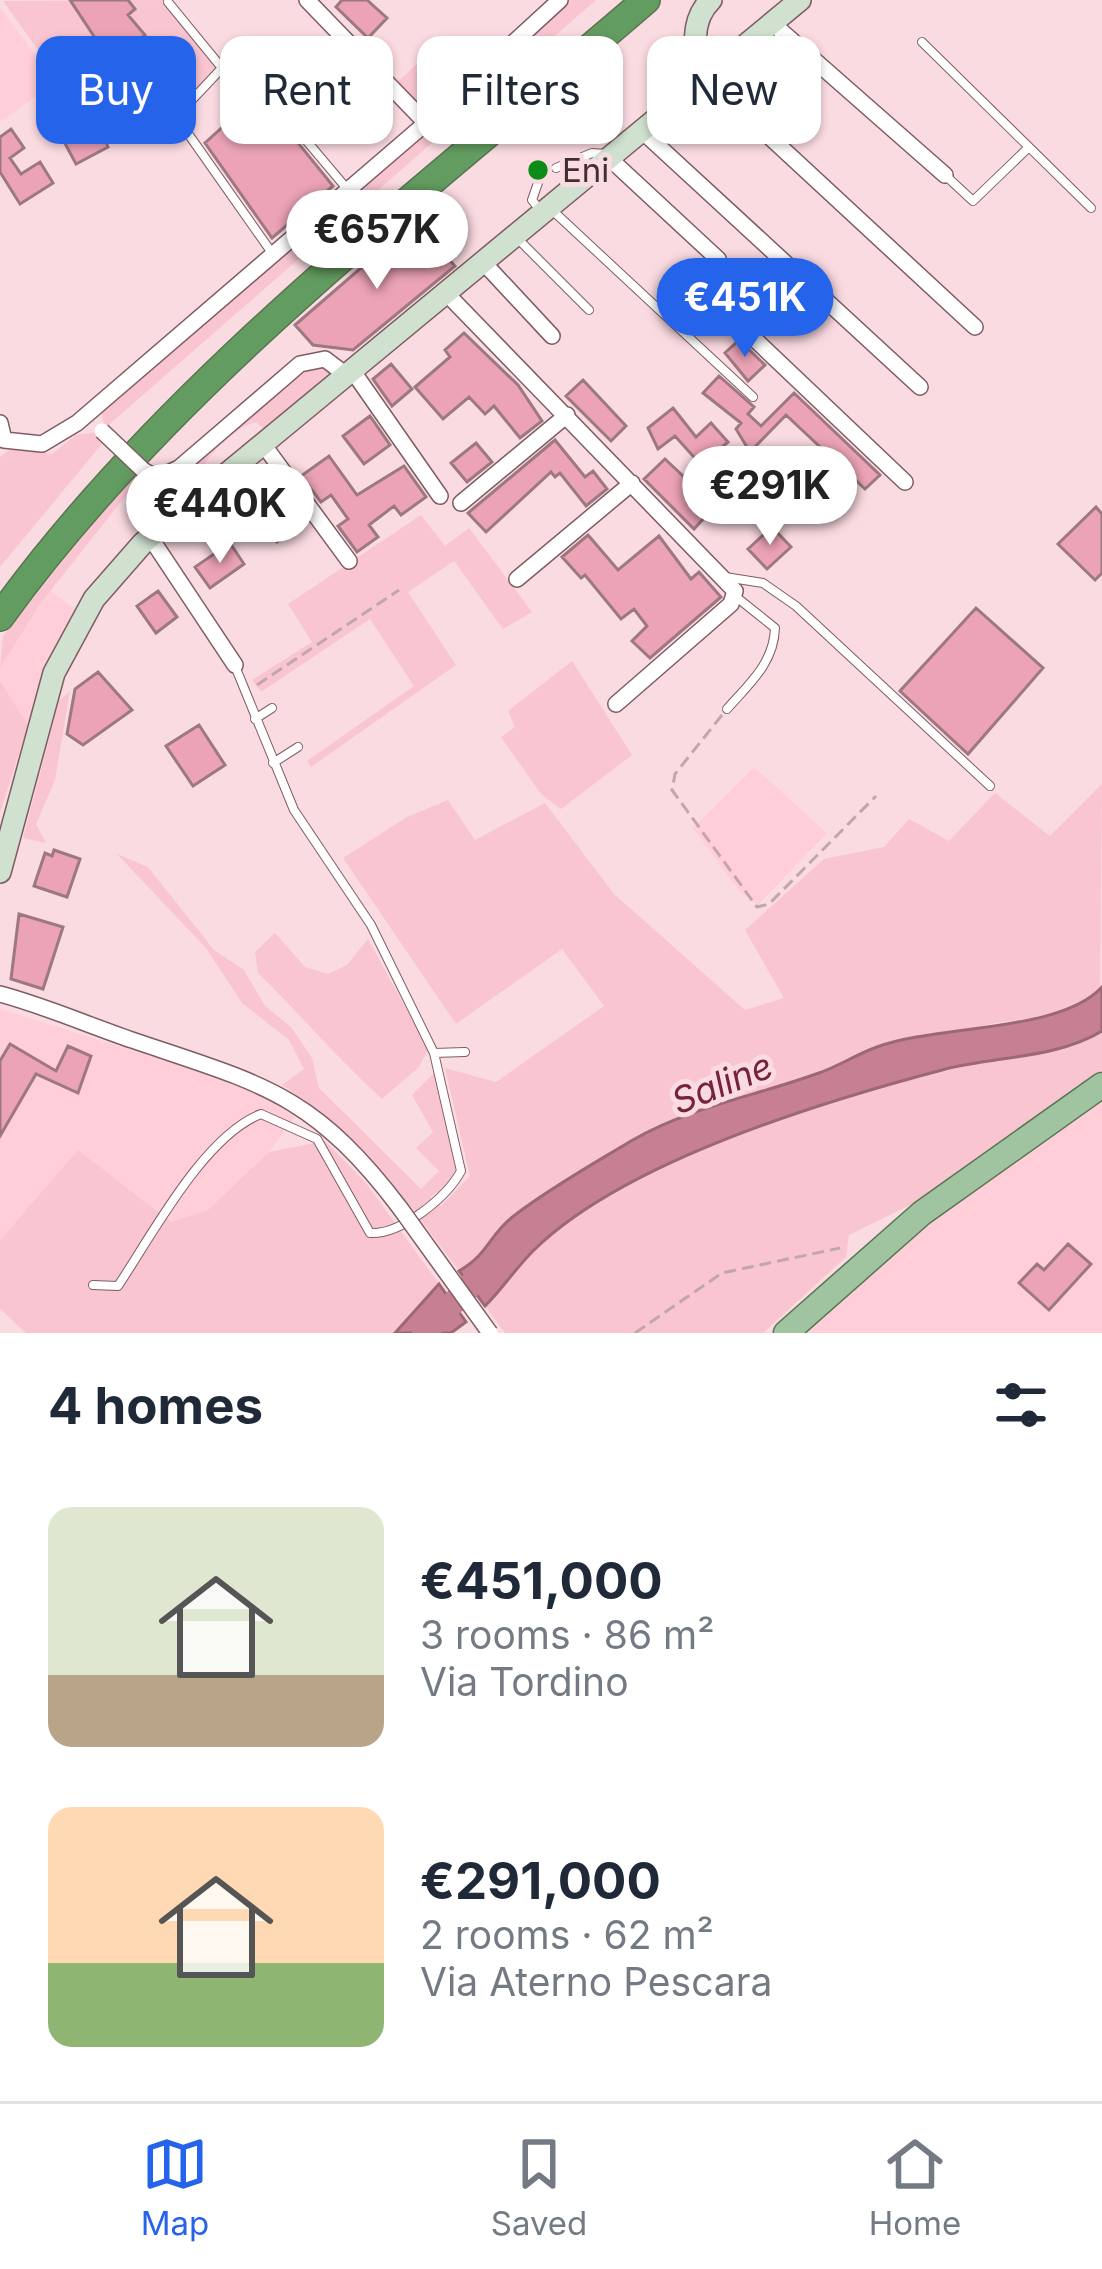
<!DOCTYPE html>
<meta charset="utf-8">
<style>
body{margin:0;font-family:Inter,sans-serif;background:#f6f6f7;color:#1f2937;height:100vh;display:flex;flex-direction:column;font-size:45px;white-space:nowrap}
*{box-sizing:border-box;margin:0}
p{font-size:39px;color:#747a83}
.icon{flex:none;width:66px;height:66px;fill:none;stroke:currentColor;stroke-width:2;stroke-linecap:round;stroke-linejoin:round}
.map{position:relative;height:1333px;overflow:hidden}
.panel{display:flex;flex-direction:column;background:#fff;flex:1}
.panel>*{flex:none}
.guide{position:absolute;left:36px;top:36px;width:1032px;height:108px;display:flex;gap:24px}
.price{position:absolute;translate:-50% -102px;padding:0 27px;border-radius:42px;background:#fff;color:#222;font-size:39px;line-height:78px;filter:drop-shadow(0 3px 6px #0008)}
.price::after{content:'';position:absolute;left:50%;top:72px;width:36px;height:27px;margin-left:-18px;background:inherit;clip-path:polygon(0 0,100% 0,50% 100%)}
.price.active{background:#2563eb;color:#fff}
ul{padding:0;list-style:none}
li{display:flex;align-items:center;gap:36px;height:300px;padding:0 48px}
li span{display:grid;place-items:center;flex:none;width:336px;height:240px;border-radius:24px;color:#555}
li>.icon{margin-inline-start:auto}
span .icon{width:144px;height:144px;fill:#fffc;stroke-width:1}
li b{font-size:51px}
h2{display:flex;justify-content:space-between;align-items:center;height:144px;padding:0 48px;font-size:51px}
.tag{padding:0 42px;border-radius:24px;background:#fff;box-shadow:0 3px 9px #0004;font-size:42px;line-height:108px}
.tag.active{background:#2563eb;color:#fff}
.tabs{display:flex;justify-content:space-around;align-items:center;height:168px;border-top:3px solid #e0e1e3;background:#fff;font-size:33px;color:#747a83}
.tabs a{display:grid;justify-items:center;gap:6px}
.tabs .active{color:#2563eb}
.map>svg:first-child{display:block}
.built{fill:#ffced9}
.green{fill:#f9c5d1}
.water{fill:#c68092;stroke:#9d6875;stroke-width:3}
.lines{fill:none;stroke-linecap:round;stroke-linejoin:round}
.river{stroke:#c68092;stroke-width:24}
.building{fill:#eca3b6;stroke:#9c7881;stroke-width:3}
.service-casing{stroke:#7e5c64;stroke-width:10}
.minor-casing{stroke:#7e5c64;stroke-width:18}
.secondary-casing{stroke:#7e5c64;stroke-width:24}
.primary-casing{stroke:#567650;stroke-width:27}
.motorway-casing{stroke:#567650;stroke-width:30}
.path{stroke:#c1a7ac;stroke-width:3;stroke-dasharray:12 6;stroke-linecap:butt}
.service{stroke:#fff;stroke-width:8}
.minor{stroke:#fff;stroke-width:15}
.secondary{stroke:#d0e1cf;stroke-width:21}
.primary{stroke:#a1c4a0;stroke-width:24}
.motorway{stroke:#639c60;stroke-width:27}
.minor-bridge-casing{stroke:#7e5c64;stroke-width:18;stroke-linecap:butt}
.minor-bridge{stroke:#fff;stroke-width:15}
.poi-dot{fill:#0b8c17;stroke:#fbdbe2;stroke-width:4.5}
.labels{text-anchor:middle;stroke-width:10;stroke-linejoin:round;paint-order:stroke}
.poi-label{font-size:33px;fill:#3e2f32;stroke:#fbdbe2;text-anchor:start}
.water-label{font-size:36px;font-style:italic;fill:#75223f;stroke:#fbdbe2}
</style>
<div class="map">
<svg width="1102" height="1333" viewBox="0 0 1102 1333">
<rect width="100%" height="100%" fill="#fbdbe2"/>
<path class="built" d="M0 8 56 82 0 122Z
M50 591 76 610 54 651 28 725 0 681V668Z
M754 767 827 833 758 905 741 893 693 828Z
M0 1009 179 1065 261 1095 295 1117 255 1170 208 1211 171 1222 78 1151 0 1240Z
M1102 1099V1333H794L970 1190Z"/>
<path class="green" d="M165 0 219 67 186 107 166 113 126 141 82 73 63 85 3 1Z
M567 0H596L105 428 100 407Z
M432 51 462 78 424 112 396 83Z
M305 366H323L334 377 266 431 256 422C231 429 196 463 196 490L179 504 139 479 44 599 0 668 3 636 136 469 161 482Z
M98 432 106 439 0 567V457L12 448 52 454 76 435Z
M421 515 445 546 469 528 532 612 503 629 454 561 408 592 456 665 311 767 307 761 414 686 370 619 261 692 252 680 312 642 288 604Z
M572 661 632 755 561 809 541 794 501 737 515 727 508 711Z
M0 681 28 725 0 813Z
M70 691 55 780 36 824 46 843 23 838 59 701Z
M1102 784 1100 991 1063 1014 995 1023 855 1056 823 1072 710 1106 633 1140 516 1214 493 1235 484 1256 459 1271C407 1201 358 1133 282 1085L304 1069 289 1040 242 1003 206 948 117 854 148 867 214 950 244 970 265 1006 291 1027 312 1058 319 1088 421 1189 439 1171 416 1148 433 1132 412 1095 435 1072 457 1164 451 1184 430 1197 441 1206 470 1176 445 1068 496 1082 604 1006 562 949 456 1024 343 858 407 817 448 800 475 840 545 803 614 894 745 1010 784 998 745 930 824 859 884 847 909 819 949 841 995 793 1050 836Z
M275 933 305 967 328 974 347 965 368 939 428 1049 419 1067 382 1099C338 1059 300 1014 258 973L255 952Z
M1102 1031V1070L914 1203 849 1235 846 1257 763 1333H505L485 1306C502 1289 516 1268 533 1251 622 1162 821 1102 942 1070 994 1056 1056 1059 1102 1031Z
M325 1141 366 1183 439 1284 395 1333H26L0 1309V1240L78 1150 171 1222 208 1210 269 1152Z"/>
<path class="water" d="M1102 987V1031C1056 1059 994 1056 942 1070 821 1102 623 1162 533 1251 516 1268 502 1289 485 1306L459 1271C490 1253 489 1234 515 1215 550 1188 593 1164 631 1141 689 1107 756 1096 819 1073 839 1066 857 1054 877 1047 940 1024 1059 1033 1102 987Z
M439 1284 466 1322 451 1333H395Z"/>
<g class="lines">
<path class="river" d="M424 1333 493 1262"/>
</g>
<path class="building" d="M70 0H128L135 9 128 15 145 35 111 62Z
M342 0H367L387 18 368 38 336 7Z
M287 63 301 80 269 107 333 186 272 238 205 143 239 112 228 101 245 85 256 97Z
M796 66 818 87 802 105 779 85Z
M95 115 108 147 76 164 60 134Z
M11 129 24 148 10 158 21 174 40 162 53 183 20 204 0 172V137Z
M414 222 455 266 353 350 313 345 295 325Z
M464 333 518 385 542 421 520 438 494 406 485 414 469 397 443 419 415 387 450 357 445 350Z
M739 340 765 365 748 381 725 353Z
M391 364 412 389 392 406 373 379Z
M719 376 754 407 748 414 761 426 794 393 880 475 865 489 786 415 750 452 736 429 741 423 703 393Z
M583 380 626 426 611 441 566 396Z
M673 408 696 437 711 423 728 442 701 465 675 436 658 449 648 428Z
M370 416 390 445 364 464 343 436Z
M555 440 585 477 593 471 607 489 586 506 560 473 555 477 551 472 486 532 468 513Z
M476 443 492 462 467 482 451 463Z
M329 456 357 495 404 466 426 497 401 515 394 506 369 525 378 537 357 552 338 526 348 519 331 495 321 502 301 476Z
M665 459 715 506 694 529 644 479Z
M288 502 303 523 277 542 262 521Z
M1096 507 1102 514V573L1095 580 1058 544Z
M772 527 791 547 767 569 748 549Z
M588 535 618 570 659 536 691 579 699 572 721 597 650 658 632 641 647 626 634 609 621 619 585 575 581 578 562 557Z
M230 543 244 564 210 588 195 567Z
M158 591 177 617 156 633 137 606Z
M976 608 1043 668 968 754 900 691Z
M98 672 132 710 83 745 67 734 75 689Z
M199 725 225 765 193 786 166 746Z
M54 850 80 859 67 897 34 886 45 853 52 856Z
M19 914 63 927 43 989 11 979Z
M10 1044 56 1071 68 1046 91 1056 78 1093 36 1074 0 1136V1061Z
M1068 1244 1091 1264 1049 1310 1019 1283 1037 1264 1044 1270Z"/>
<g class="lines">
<defs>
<path id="service" d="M168 2 222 68 190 102 182 125 272 253
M922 42 1091 208
M294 100 289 120 348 190
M556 168 592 153 606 154
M946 176 973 201 1029 147
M539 180 532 200 540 210
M552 210 753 397
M518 239 589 310
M725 577 763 583 796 606 990 786
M235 666 294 810 371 925 434 1053 465 1052
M727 709C749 684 774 663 775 628L735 596
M255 719 272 708
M273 763 298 747
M93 1285 118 1286C152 1235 204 1136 261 1114L317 1139 370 1233C401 1235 447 1197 461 1171L434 1053"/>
<path id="minor" d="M307 0 426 123
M772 23 945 175
M706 78 975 327
M642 131 920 387
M609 158 718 259 702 289 905 482
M483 262 552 336
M446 293 735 591 731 604 616 704
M352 370 440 496
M0 423 4 440 42 444 77 423 426 123 560 0
M263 444 349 561
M143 470 157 478 179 468 300 364 325 359 346 375
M461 503 567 415
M150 537 235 665
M517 579 632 483
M0 994C45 1006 88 1025 132 1040 261 1084 312 1092 400 1208"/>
<path id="secondary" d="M706 78C691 55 691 19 711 0
M0 872 54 673 94 599 143 543 800 0"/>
<path id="primary" d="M786 1333 922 1213 1102 1085"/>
<path id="motorway" d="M0 617C171 380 425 191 646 0"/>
</defs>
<use href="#service" class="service-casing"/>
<use href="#minor" class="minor-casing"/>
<use href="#secondary" class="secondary-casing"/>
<use href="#primary" class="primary-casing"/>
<use href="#motorway" class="motorway-casing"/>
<path class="path" d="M257 685 399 590
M722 715 675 774 672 790 757 907 769 904 876 796
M635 1333 722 1273 840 1248"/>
<use href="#service" class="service"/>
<use href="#minor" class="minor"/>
<use href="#secondary" class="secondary"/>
<use href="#primary" class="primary"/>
<use href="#motorway" class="motorway"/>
<defs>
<path id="minor-bridge" d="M102 431 143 470
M400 1208 490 1333"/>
</defs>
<use href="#minor-bridge" class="minor-bridge-casing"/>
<use href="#minor-bridge" class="minor-bridge"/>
</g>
<circle class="poi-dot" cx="538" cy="170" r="12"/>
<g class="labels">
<g class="poi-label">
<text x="562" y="182">Eni</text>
</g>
<g class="water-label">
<text transform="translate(722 1083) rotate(-22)" y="13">Saline</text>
</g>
</g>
</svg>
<b class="price" style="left:377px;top:292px">€657K</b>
<b class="price active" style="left:745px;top:360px">€451K</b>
<b class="price" style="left:770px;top:548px">€291K</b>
<b class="price" style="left:220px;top:566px">€440K</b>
<div class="guide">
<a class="tag active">Buy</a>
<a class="tag">Rent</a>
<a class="tag">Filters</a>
<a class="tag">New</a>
</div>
</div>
<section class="panel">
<h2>4 homes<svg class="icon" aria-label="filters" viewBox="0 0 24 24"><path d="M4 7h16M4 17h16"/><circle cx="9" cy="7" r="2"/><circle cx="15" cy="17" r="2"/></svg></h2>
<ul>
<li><span style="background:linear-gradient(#dfe7d0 70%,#b9a48a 0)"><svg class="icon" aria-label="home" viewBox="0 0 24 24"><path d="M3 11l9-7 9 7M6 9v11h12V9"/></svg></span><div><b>€451,000</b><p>3 rooms · 86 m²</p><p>Via Tordino</p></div></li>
<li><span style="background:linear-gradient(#ffd9b3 65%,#8fb573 0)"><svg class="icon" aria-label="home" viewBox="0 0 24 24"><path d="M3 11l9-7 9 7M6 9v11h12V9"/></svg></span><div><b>€291,000</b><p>2 rooms · 62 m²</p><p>Via Aterno Pescara</p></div></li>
</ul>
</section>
<nav class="tabs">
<a class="active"><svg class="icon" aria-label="map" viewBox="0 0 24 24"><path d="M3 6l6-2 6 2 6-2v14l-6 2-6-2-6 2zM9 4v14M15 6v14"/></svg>Map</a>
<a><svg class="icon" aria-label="saved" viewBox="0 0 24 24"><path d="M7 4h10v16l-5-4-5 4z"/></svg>Saved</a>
<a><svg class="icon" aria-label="home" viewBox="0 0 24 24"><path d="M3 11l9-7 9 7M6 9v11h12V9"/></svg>Home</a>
</nav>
